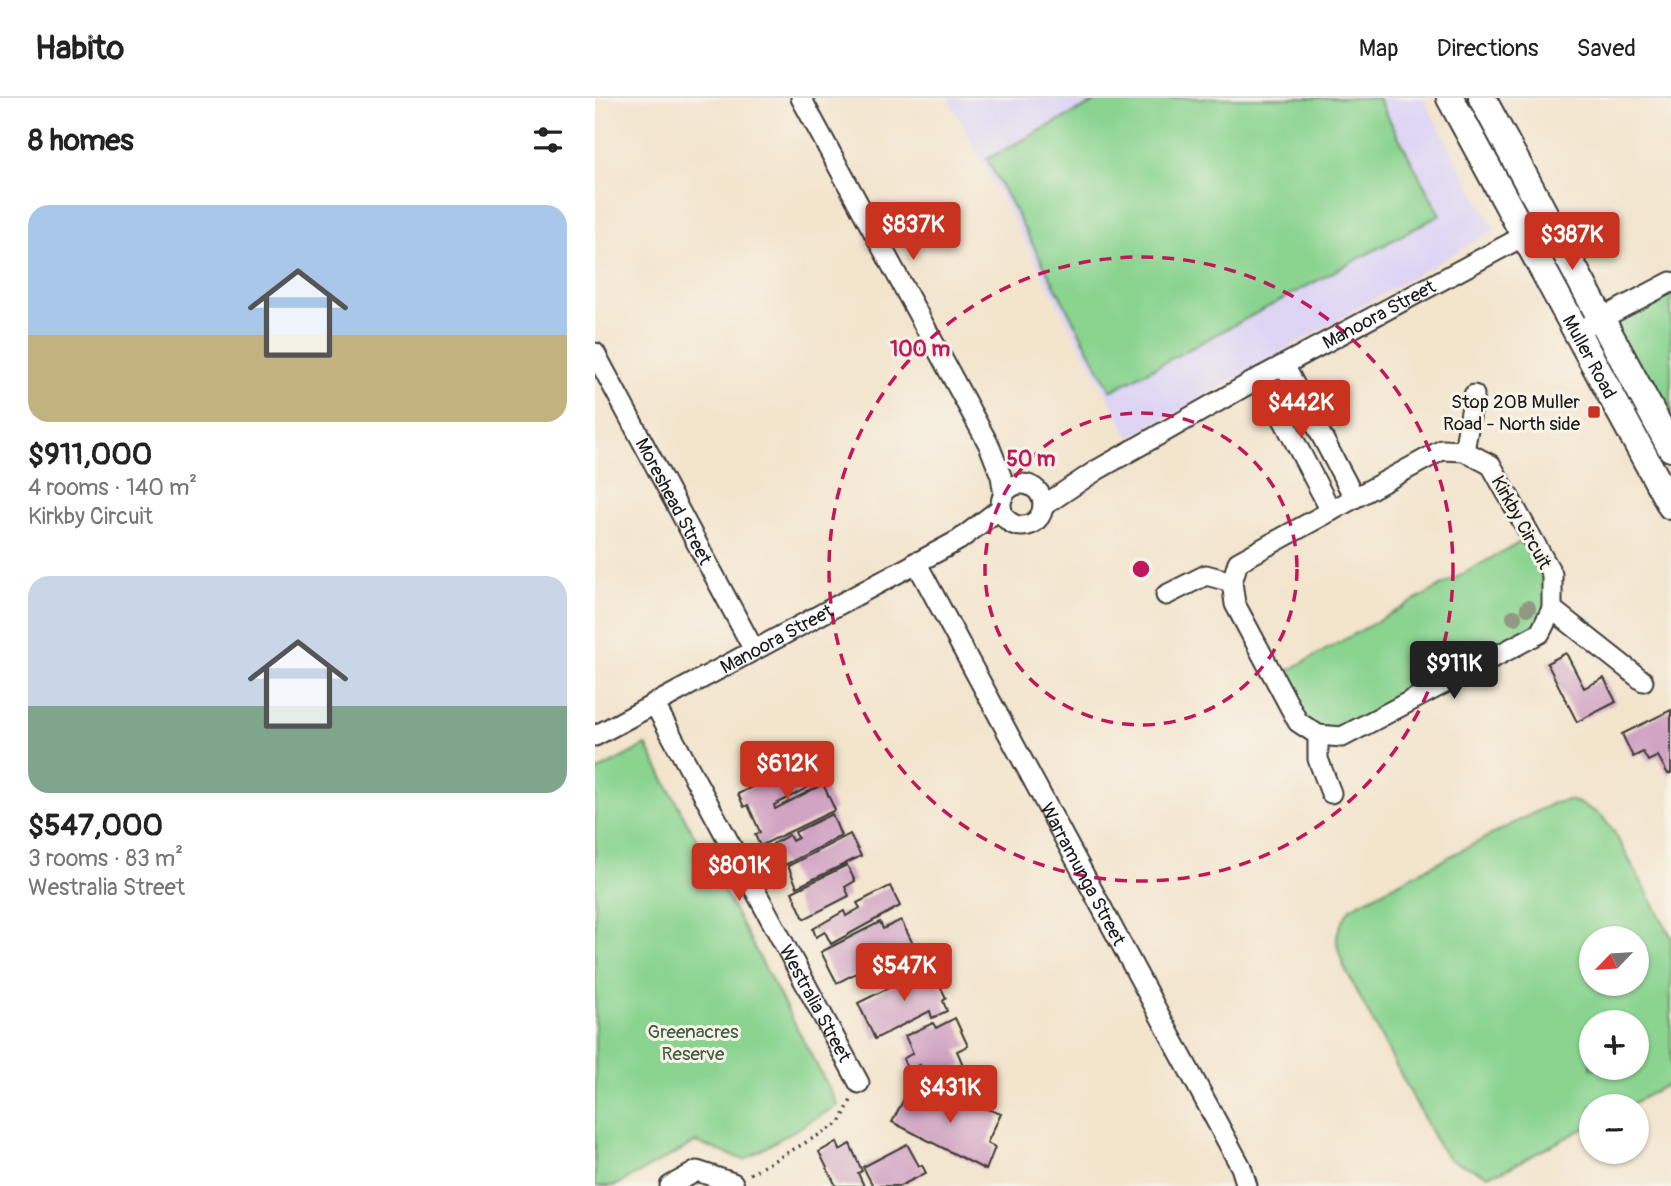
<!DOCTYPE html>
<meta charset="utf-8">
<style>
body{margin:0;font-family:Pangolin,sans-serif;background:#f6f6f6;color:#222;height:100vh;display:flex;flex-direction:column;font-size:26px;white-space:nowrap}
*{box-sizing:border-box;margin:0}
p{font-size:23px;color:#767676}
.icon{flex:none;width:38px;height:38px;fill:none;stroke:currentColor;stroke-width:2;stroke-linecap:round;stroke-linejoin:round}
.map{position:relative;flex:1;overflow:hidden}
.side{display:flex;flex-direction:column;background:#fff;width:595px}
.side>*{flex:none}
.needle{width:46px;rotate:245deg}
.buttons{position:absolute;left:984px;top:828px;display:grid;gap:14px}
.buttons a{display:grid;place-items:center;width:70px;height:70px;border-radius:50%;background:#fff;box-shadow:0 2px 5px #0004;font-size:35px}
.price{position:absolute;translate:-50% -60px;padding:0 16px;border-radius:7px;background:#c8321e;color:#fff;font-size:23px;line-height:46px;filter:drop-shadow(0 2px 4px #0008)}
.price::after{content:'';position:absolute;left:50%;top:42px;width:21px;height:16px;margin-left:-10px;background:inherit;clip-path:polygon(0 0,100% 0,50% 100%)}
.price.on{background:#222;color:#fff}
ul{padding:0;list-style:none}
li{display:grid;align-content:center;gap:14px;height:371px;padding:0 28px}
li span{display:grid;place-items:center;height:217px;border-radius:21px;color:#555}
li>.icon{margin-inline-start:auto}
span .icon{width:126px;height:126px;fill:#fffc;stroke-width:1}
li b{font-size:30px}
h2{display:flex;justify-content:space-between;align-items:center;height:84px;padding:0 28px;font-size:30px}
header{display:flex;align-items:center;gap:42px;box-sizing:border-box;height:98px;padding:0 35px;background:#fff;border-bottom:2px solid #e0e0e0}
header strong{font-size:33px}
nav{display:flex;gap:38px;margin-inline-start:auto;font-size:24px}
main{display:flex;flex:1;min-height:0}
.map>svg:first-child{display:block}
.built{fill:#ded5f5}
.green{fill:#8ad490;stroke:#537856;stroke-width:2;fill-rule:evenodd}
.building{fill:#d1a4c3}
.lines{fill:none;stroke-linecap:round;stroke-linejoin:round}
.minor-casing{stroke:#3c3a36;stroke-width:23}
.secondary-casing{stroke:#3c3a36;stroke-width:30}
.path{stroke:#3c3a36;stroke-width:3.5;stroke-dasharray:2 5;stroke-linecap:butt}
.minor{stroke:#fff;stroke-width:19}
.secondary{stroke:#fff;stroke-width:26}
.tree{fill:#929982}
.ring{fill:none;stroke:#c2185b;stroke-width:3.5;stroke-dasharray:12 9}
.poi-dot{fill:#c8321e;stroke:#f7f3e8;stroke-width:2.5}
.labels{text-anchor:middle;stroke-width:6;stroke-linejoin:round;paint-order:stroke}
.street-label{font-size:19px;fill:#1c1c1c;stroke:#f7f3e8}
.poi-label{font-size:19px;fill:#1c1c1c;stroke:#f7f3e8;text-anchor:end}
.park-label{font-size:19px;fill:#425c45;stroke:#f7f3e8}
.centre{fill:#c2185b;stroke:#f7f3e8;stroke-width:3.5}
.ring-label{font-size:21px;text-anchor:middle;font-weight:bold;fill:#c2185b;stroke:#f7f3e8;stroke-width:6;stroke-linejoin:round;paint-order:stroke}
</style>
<header>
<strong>Habito</strong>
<nav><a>Map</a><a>Directions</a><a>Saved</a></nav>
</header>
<main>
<section class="side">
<h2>8 homes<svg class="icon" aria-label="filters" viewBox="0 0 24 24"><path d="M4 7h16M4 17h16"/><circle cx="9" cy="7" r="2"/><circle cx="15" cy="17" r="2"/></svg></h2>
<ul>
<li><span style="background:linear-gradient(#a9c7e8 60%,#c2b280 0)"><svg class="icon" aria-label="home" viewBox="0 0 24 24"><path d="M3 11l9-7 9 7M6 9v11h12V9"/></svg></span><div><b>$911,000</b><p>4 rooms · 140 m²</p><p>Kirkby Circuit</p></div></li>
<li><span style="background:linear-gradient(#c9d6e8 60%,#7fa58c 0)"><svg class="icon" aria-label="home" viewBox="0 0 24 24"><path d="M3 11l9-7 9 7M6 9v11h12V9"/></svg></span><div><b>$547,000</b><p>3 rooms · 83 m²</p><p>Westralia Street</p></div></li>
</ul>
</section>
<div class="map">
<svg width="1076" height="1088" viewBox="0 0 1076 1088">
<rect width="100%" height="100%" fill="#f7f3e8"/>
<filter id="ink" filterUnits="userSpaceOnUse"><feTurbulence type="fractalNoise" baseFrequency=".0143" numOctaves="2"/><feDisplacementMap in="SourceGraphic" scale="14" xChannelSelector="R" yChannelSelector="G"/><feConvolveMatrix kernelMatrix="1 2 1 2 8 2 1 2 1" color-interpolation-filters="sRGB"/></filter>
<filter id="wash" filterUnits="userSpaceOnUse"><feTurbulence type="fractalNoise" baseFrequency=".00686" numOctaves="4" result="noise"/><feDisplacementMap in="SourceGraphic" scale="28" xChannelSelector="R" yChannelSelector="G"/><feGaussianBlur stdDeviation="1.57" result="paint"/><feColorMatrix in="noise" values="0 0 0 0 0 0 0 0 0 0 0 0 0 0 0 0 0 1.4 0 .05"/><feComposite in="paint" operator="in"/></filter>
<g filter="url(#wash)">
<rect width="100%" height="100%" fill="#f3e4cc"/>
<path class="built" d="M353 0H828L900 132 535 340Z"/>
<path class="green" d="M507 0H783L845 117 516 293 392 61Z
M1076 184V350L1007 220Z
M936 438 957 476 945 535 747 639 723 637 680 580Z
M51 647 243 1007 149 1062 101 1044 20 1088H0V674Z
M973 702 984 705 1006 717 1019 734 1076 838V985L1033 1008H996V1027L908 1073 892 1077 878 1071 855 1062 843 1047 750 871C739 842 738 837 755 810L956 706ZM996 840H1041V886H996ZM996 924H1041V970H996Z"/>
<g id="blocks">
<path class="building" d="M971 555 989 590 1009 580 1021 604 982 624 952 565Z
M1076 612V675L1073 676 1063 658 1053 663 1048 654 1038 659 1027 636Z
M216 658 227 682 179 707 180 711 228 686 240 712 165 748 160 737 165 734 153 707 149 709 143 696Z
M237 716 246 738 188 768 178 746 194 737 197 743 203 740 200 734Z
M255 736 266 758 202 789 193 768Z
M252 767 260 783 250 789 254 798 209 821 197 794Z
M295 788 305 808 236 846 230 834 221 839 218 831 249 813 251 818 265 810 262 805Z
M306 822 318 846 242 885 226 854 285 824 288 831Z
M336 869 351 900 348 903 352 913 337 920 335 913 280 941 263 905Z
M360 920 373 948 362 953 368 967 332 985 325 967 313 973 308 961 318 955 310 938 338 925 341 930Z
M323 986 342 992 339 999 356 1007 359 998 406 1016 392 1045 400 1049 391 1072 297 1024 309 1001 315 1004Z
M242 1044 245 1052 255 1046 267 1073 263 1075 269 1088H241L224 1054Z
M312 1046 324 1068 327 1067 331 1075 305 1088H278L268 1069Z"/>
</g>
</g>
<g filter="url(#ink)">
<use href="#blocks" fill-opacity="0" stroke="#3c3a36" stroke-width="2"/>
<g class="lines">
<defs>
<g id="minor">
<path d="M206 0 394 347 406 378 409 397"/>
<path d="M996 226 1076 184"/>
<path id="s1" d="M0 255 159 552"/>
<path d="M689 267 759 399"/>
<path d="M666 279 736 413"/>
<path d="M847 352 869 353 896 367 957 476V511L945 535 747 639 723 637 703 624 640 506 637 484 643 464Z"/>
<path d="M869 353 879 297"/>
<circle cx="427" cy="407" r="21"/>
<path id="s2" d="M448 408 502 372 666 279 955 124"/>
<path id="s3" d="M321 464 646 1069 652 1088"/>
<path d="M571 497 611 477 637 484"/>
<path d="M957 511 1048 583"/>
<path id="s4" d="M59 605 264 985"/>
<path d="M723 637V661L736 695"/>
<path id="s5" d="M0 638 364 442 406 410"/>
<path d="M75 1088 102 1073 138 1085 139 1088"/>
</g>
<g id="secondary">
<path id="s6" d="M855 0 1076 408"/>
<path d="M887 0 1076 350"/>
</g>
</defs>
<use href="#minor" class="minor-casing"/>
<use href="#secondary" class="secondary-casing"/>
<path class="path" d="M155 1076 245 1025 256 1002"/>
<use href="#minor" class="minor"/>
<use href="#secondary" class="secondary"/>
</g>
<g class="tree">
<circle cx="933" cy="510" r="8"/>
<circle cx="919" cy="519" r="8"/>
</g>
</g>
<g class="ring">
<circle cx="546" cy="471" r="156"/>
<circle cx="546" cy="471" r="312"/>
</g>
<rect class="poi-dot" x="992" y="307" width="14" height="14" rx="3.5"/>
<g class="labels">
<g class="street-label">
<text dy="7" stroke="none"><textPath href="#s2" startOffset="387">Manoora Street</textPath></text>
<text dy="7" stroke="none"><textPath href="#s6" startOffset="294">Muller Road</textPath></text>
<text dy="7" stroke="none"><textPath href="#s1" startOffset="168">Moreshead Street</textPath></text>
<text transform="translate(927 424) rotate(61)" y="7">Kirkby Circuit</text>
<text dy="7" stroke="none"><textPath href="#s5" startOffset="206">Manoora Street</textPath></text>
<text dy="7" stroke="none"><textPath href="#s3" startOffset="354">Warramunga Street</textPath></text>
<text dy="7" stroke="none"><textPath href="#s4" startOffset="341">Westralia Street</textPath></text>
</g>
<g class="poi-label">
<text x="985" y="310">Stop 20B Muller<tspan x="985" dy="22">Road - North side</tspan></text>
</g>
<g class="park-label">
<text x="98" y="940">Greenacres<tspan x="98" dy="22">Reserve</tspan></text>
</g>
</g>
<circle cx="546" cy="471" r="10" class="centre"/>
<g class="ring-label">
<text x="325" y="258">100 m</text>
<text x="436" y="368">50 m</text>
</g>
</svg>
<div class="buttons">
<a><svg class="needle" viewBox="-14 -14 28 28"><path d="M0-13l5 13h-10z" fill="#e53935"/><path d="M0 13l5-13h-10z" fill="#767676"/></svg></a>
<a>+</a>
<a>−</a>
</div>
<b class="price" style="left:318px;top:164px">$837K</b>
<b class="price" style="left:977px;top:174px">$387K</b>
<b class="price" style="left:706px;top:342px">$442K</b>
<b class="price on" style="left:859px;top:603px">$911K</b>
<b class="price" style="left:192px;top:703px">$612K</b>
<b class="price" style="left:144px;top:805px">$801K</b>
<b class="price" style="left:309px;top:905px">$547K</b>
<b class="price" style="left:355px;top:1027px">$431K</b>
</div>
</main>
